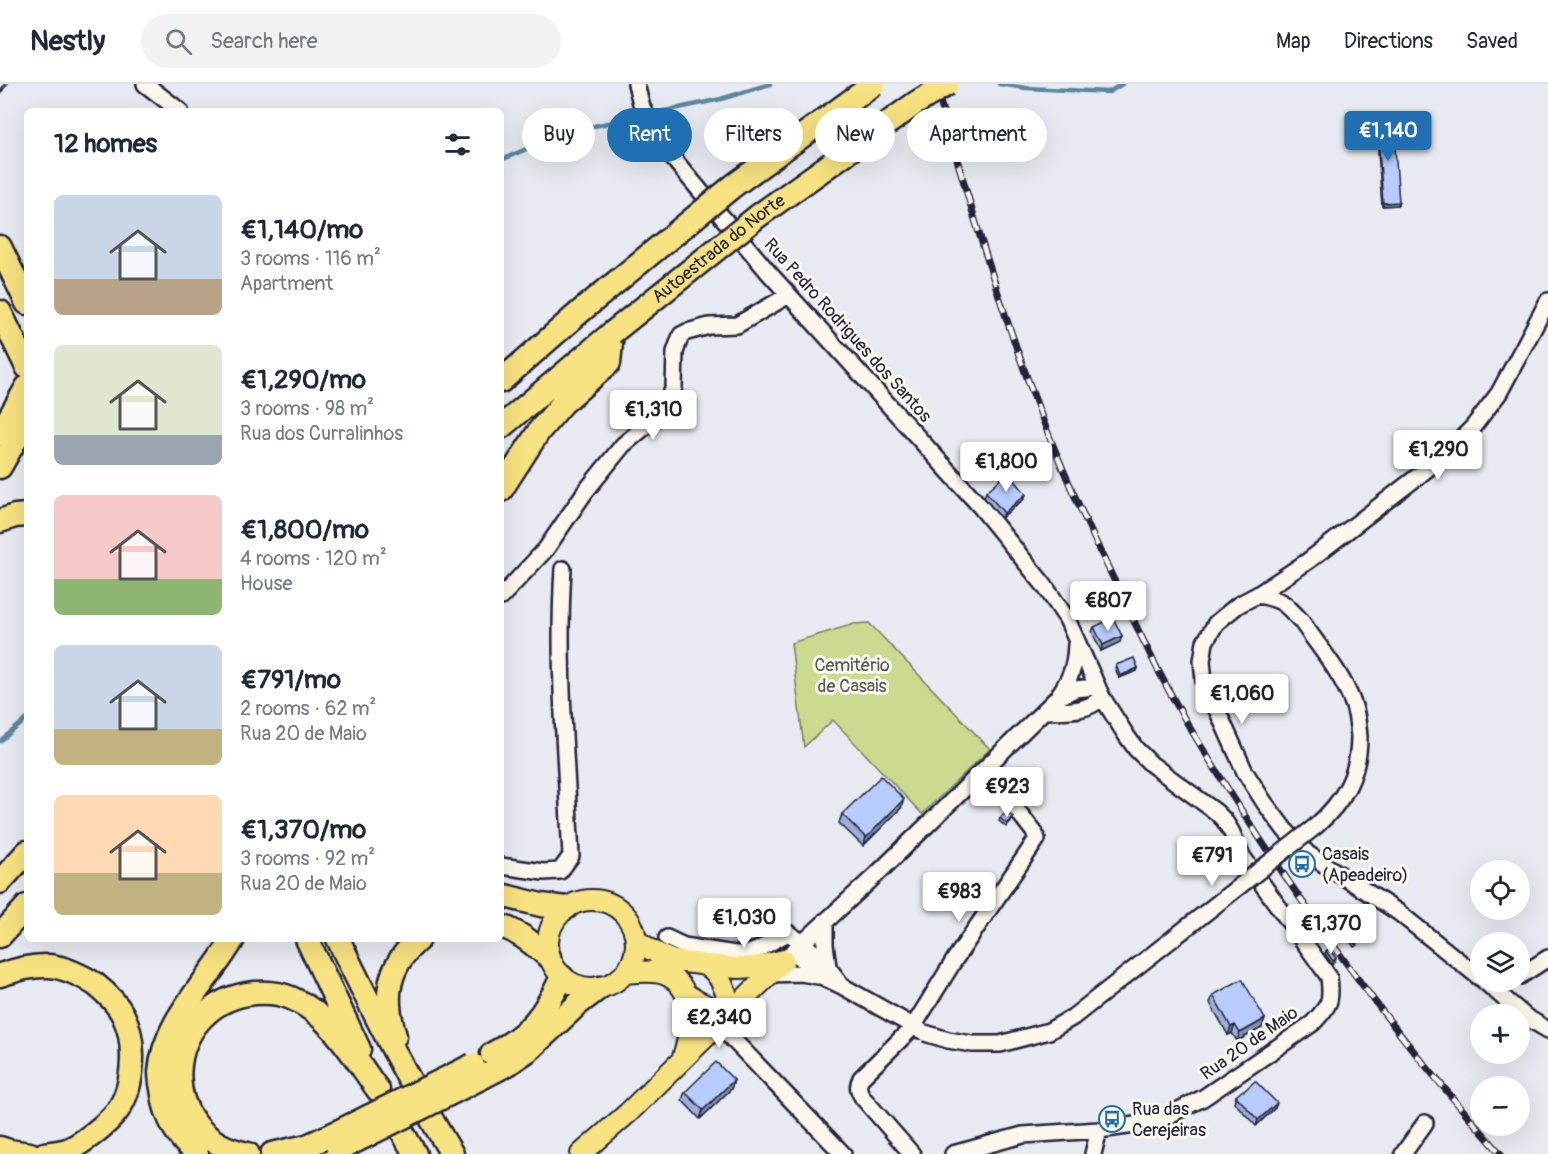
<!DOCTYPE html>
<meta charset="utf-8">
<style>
body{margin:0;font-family:Pangolin,sans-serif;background:#f2f2f3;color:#1f2937;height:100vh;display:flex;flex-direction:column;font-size:22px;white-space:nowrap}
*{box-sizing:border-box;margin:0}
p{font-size:20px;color:#747a83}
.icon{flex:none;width:33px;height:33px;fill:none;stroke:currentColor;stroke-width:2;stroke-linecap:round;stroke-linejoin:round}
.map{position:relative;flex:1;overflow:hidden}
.drawer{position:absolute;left:24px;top:24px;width:480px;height:834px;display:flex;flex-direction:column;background:#fff;border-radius:9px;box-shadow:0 6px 24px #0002}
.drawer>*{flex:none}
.banner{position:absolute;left:522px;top:24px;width:570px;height:54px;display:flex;gap:12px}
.tools{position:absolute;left:1470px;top:776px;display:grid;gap:12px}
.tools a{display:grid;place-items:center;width:60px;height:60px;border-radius:50%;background:#fff;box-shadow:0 6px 24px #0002;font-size:30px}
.price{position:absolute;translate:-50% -51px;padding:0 14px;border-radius:6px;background:#fff;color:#222;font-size:20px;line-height:39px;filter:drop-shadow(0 2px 3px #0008)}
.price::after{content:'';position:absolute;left:50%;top:36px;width:18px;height:14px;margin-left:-9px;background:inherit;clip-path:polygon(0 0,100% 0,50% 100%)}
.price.on{background:#1f6fb2;color:#fff}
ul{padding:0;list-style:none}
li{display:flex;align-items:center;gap:18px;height:150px;padding:0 30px}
li span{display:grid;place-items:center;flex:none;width:168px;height:120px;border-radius:9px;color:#555}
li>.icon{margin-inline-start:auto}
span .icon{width:72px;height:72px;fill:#fffc;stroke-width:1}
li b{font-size:26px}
h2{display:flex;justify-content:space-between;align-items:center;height:72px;padding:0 30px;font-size:26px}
.chip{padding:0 21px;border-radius:27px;background:#fff;box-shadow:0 6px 24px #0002;font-size:21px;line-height:54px}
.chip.on{background:#1f6fb2;color:#fff}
header{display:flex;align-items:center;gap:36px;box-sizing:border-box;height:84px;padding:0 30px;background:#fff;border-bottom:2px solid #e0e1e3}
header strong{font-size:28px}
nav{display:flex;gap:33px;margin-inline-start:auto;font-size:21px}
.search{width:420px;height:54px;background:#f2f2f3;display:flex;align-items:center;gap:15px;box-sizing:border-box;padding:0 21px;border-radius:33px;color:#747a83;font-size:22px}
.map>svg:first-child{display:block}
.green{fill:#cada8e;stroke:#767e64;stroke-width:1.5}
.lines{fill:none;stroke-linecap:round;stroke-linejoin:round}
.stream{stroke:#5c86a0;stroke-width:4.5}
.minor-casing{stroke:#22223b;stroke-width:20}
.major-casing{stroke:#22223b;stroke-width:24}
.highway-casing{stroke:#22223b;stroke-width:27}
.minor{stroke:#fbf7ec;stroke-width:15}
.major{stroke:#f7e281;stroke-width:20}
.highway{stroke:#f7e281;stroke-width:22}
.rail-casing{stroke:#22223b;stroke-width:7}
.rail{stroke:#fbf7ec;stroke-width:4.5;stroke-dasharray:14;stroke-linecap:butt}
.minor-bridge-casing{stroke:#22223b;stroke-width:20;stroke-linecap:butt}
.highway-bridge-casing{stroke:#22223b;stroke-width:27;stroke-linecap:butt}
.minor-bridge{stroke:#fbf7ec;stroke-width:15}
.highway-bridge{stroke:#f7e281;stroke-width:22}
.wall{fill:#9dafd8;stroke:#22223b;stroke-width:1.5}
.shaded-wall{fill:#808fb0;stroke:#22223b;stroke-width:1.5}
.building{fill:#b7ccfb;stroke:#22223b;stroke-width:1.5}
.labels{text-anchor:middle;stroke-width:6;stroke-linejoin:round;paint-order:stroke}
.street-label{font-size:18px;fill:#22223b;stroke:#fbf7ec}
.park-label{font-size:18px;fill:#545954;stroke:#fbf7ec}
.poi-label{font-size:18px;fill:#22223b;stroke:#fbf7ec;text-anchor:start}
</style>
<header>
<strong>Nestly</strong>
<div class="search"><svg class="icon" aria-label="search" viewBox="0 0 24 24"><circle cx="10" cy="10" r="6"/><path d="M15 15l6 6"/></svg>Search here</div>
<nav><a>Map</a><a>Directions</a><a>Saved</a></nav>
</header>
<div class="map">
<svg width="1548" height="1070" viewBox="0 0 1548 1070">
<rect width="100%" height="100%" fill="#e7eaf0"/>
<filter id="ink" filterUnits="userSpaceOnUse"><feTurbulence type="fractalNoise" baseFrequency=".0167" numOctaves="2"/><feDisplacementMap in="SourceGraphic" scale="12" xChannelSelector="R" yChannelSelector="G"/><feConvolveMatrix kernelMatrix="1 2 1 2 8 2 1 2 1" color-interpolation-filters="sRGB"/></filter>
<g filter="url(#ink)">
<path class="green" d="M869 539 990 665 922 730 833 636 804 663 791 559 854 540Z"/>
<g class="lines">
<path class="stream" d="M999 0 1026 4 1109 8 1122 0
M501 76 566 48 721 15 770 0
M0 657 27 635"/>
<defs>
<path id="minor" d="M145 0 180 27
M636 0 642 23 656 51 676 78 769 189 980 422 1044 501 1067 535 1102 613 1126 651 1136 665 1151 680 1216 728 1224 736 1231 747 1242 772 1329 893C1332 918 1330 920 1313 939L1203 1014 1167 1032 1142 1040 1099 1046 1023 1051 953 1070
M1257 511C1282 515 1285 519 1302 538
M501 513 546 465 585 408 623 361 660 330 668 317 674 303 675 268 681 251 687 248 709 242 737 241 789 211
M1059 613 1075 605 1096 603
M1045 627C1065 626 1087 629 1102 613
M501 782 543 788 560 787 571 772C566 677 557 580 563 485
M825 837V861L828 882
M667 854 684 862 735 870H746L757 866 788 849C812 864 826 879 842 902
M794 867 807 881 821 892 842 902 920 946
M784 876 877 790 1057 614C1070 595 1075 585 1076 560
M770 890 801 889 818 892
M1520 892 1548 874
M1480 894 1398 828 1308 770 1285 746 1264 718 1245 688 1204 597 1202 577 1205 558 1216 539 1238 521 1257 511 1308 477 1421 390 1448 368 1473 343 1499 309 1548 217
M1484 897 1526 933 1548 946
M718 940 843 1070
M912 1070 863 1014C858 1006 857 1002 861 994L913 943 955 875 1037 755 1034 748 1006 712 977 692
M1093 1070 1099 1046
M1403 1070 1425 1039"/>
<path id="major" d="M548 860a44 44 0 1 1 88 0a44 44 0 1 1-88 0Z
M637 857C648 864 658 871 671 876 681 879 693 878 704 881 720 886 730 914 729 929
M706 881 738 884 755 883 784 876
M626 889C638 888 653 886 664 890 698 903 692 946 683 973
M687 911C701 920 713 926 729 929
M581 1070 628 1029 784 876"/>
<path id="highway" d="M0 163 27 219
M0 228 27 283
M501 297 581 227
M501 343 612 249
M0 350 27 303
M0 383 27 336
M501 406 539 347 563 319 609 279 612 249
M0 437 15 432 27 431
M0 798 27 768
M501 811 541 821 566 824
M501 842C520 848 534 861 549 873
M0 852 27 822
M307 855 359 965
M338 855C373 928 410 1001 452 1070
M0 891C16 886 32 881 49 882 64 883 83 892 95 900 105 908 117 919 123 931 137 958 135 1007 114 1031 104 1042 81 1061 67 1066 60 1068 51 1069 44 1070
M395 952C383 913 387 882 419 855
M492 970C530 950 544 931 562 893
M481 994 508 980 530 965 578 920 599 904
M387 1021 415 1070
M0 1064 9 1067 30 1070
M197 1070C179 1056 166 1034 163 1011 162 1004 160 996 160 988 164 935 208 899 233 855
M248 1070C151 1053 160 918 255 909 267 908 280 909 291 914 330 930 354 973 378 1006
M272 1070 307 1062 331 1051"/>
</defs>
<use href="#minor" class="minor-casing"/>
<use href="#major" class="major-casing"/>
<use href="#highway" class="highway-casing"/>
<use href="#minor" class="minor"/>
<use href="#major" class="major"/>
<use href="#highway" class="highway"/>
<defs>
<path id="rail" d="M935 0C968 114 1001 228 1044 339 1068 400 1096 460 1125 518 1145 561 1166 604 1190 644 1247 738 1309 831 1376 919 1415 971 1458 1021 1501 1070"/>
</defs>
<use href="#rail" class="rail-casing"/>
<use href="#rail" class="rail"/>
<defs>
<path id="minor-bridge" d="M925 949 948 956 972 960H1000L1049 947 1073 933 1316 742C1344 717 1359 691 1359 653 1358 641 1357 628 1352 617 1341 588 1319 563 1302 538"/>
<g id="highway-bridge">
<path d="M581 227 733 102 874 0"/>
<path id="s1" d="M612 249 758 132 916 19 947 0"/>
<path d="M331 1051 473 981"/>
<path d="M338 1066 481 994"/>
</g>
</defs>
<use href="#minor-bridge" class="minor-bridge-casing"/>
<use href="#highway-bridge" class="highway-bridge-casing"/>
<use href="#minor-bridge" class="minor-bridge"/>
<use href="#highway-bridge" class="highway-bridge"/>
</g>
<path class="wall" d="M1377 38 1399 118 1398 121 1382 122 1376 41Z
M986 408 1026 410 1024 415 1001 434 984 413Z
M1094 543 1120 558 1101 567 1092 548Z
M1116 581 1138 584 1137 587 1119 594 1115 584Z
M901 724 863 762 839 739 842 730Z
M1013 733 1012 736 1006 743 999 737 1000 734Z
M1348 850 1357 861 1354 863 1347 853Z
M1326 867 1336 874 1335 877 1332 880 1325 870Z
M1213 911 1265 935 1262 944 1237 957 1232 949 1228 951 1210 919Z
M734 996 731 1005 700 1035 682 1016 685 1008Z
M1244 1007 1275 1024 1256 1042 1234 1018 1236 1012Z"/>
<path class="shaded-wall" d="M4 0H7L0 10 2 4Z
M1399 118 1398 121 1382 122 1383 119Z
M1026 410 1024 415 1001 434 1004 429Z
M1122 552 1120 558 1101 567 1103 561Z
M1138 584 1137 587 1119 594 1120 592Z
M904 715 901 724 863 762 866 754Z
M1265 935 1262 944 1237 957 1240 949Z
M1235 941 1232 949 1228 951 1231 943Z
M734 996 731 1005 700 1035 703 1026Z
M1277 1019 1275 1024 1256 1042 1258 1036Z"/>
<path class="building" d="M1393 37 1399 118 1383 119 1377 38Z
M1008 388 1026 410 1004 429 986 408Z
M1113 534 1122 552 1103 561 1094 543Z
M1134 574 1138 584 1120 592 1116 581Z
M881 692 904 715 866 754 842 730Z
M1006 728 1013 733 1007 740 1000 734Z
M1351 848 1358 858 1355 860 1348 850Z
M1329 865 1336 874 1333 877 1326 867Z
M1242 895 1265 935 1240 949 1235 941 1231 943 1213 911Z
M716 978 734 996 703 1026 685 1008Z
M1255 997 1277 1019 1258 1036 1236 1012 1243 1006 1244 1007Z"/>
</g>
<defs>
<symbol id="bus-ring" viewBox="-11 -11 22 22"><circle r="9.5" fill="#fbf7ec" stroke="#1f6fb2" stroke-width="1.5"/><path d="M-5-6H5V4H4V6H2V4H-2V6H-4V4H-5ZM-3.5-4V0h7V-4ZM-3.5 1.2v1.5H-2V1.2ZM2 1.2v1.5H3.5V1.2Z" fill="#1f6fb2"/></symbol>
</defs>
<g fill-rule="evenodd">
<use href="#bus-ring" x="1287" y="765" width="30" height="30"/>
<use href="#bus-ring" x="1097" y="1020" width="30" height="30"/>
</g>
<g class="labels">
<g class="street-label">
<text dy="6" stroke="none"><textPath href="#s1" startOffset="136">Autoestrada do Norte</textPath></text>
<text transform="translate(848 246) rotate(48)" y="6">Rua Pedro Rodrigues dos Santos</text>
<text transform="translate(1249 959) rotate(-35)" y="6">Rua 20 de Maio</text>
</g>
<g class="park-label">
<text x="852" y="587">Cemitério<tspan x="852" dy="21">de Casais</tspan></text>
</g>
<g class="poi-label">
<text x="1322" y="776">Casais<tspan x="1322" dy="21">(Apeadeiro)</tspan></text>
<text x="1132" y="1031">Rua das<tspan x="1132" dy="21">Cerejeiras</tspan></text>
</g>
</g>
</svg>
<div class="tools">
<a><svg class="icon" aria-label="locate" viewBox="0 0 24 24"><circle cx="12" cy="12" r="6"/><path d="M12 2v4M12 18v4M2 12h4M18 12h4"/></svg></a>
<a><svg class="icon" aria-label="layers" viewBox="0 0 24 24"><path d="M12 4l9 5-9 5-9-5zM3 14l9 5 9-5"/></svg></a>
<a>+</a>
<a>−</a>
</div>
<b class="price on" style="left:1388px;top:78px">€1,140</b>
<b class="price" style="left:653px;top:357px">€1,310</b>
<b class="price" style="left:1438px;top:397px">€1,290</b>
<b class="price" style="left:1006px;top:409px">€1,800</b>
<b class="price" style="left:1108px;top:548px">€807</b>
<b class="price" style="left:1242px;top:641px">€1,060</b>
<b class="price" style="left:1007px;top:734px">€923</b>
<b class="price" style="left:1212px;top:803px">€791</b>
<b class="price" style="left:959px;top:839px">€983</b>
<b class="price" style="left:744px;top:865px">€1,030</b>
<b class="price" style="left:1331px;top:871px">€1,370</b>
<b class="price" style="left:719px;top:965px">€2,340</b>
<div class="banner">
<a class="chip">Buy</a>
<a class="chip on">Rent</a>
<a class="chip">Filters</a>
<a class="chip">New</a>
<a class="chip">Apartment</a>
</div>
<section class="drawer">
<h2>12 homes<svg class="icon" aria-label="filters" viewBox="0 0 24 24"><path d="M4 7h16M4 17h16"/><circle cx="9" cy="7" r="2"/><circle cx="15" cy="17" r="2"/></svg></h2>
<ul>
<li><span style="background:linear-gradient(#c9d6e8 70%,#b9a48a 0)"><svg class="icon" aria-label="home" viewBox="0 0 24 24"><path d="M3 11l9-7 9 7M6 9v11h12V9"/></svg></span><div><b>€1,140/mo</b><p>3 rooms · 116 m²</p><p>Apartment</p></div></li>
<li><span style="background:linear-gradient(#dfe7d0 75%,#9aa5b1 0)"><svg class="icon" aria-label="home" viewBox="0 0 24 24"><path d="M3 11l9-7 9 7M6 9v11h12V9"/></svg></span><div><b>€1,290/mo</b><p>3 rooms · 98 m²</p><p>Rua dos Curralinhos</p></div></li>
<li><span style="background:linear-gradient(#f6c9c9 70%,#8fb573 0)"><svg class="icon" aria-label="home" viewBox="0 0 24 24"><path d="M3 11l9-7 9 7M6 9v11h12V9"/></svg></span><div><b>€1,800/mo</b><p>4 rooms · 120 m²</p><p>House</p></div></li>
<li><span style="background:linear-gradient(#c9d6e8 70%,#c2b280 0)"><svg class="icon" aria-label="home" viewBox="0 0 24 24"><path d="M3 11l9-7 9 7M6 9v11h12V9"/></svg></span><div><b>€791/mo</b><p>2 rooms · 62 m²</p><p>Rua 20 de Maio</p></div></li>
<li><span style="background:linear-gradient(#ffd9b3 65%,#c2b280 0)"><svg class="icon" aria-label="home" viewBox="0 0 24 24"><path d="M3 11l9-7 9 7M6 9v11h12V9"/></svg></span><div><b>€1,370/mo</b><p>3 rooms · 92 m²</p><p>Rua 20 de Maio</p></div></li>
</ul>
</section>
</div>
